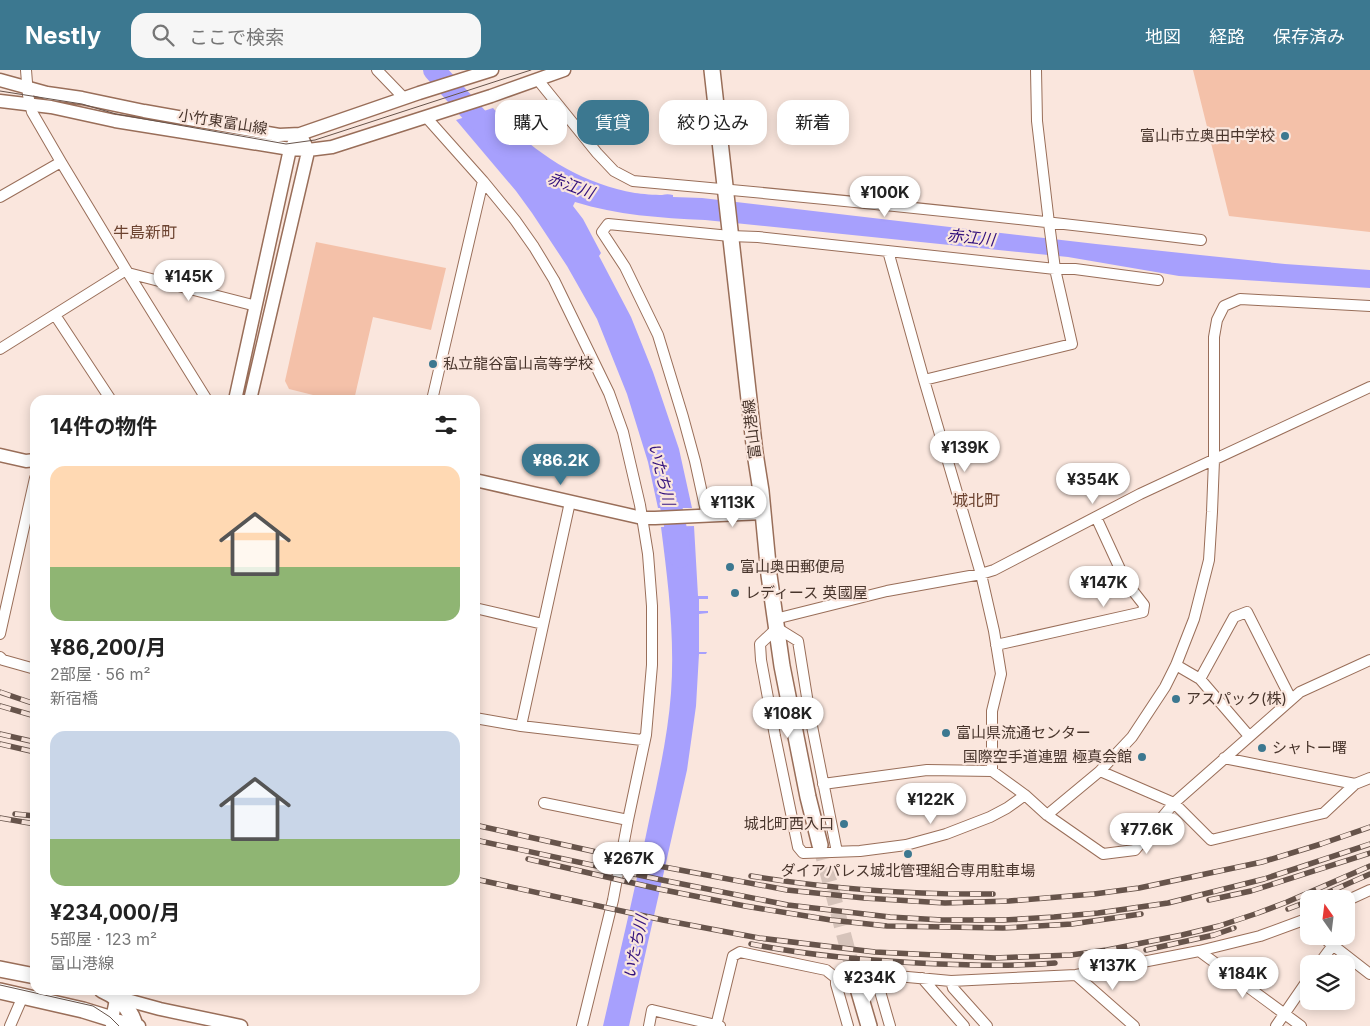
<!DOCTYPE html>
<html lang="ja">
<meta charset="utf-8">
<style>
body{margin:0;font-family:Inter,"Noto Sans JP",sans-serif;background:#f6f6f6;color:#222;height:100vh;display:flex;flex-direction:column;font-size:19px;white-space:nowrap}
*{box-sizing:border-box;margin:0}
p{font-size:16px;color:#767676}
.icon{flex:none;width:28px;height:28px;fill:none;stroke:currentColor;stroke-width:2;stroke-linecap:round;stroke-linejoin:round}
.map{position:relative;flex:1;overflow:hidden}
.drawer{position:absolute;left:30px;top:325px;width:450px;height:600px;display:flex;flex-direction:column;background:#fff;border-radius:15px;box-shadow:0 2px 12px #0003}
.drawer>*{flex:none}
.guide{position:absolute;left:495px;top:30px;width:475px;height:45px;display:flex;gap:10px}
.needle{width:32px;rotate:346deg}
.tools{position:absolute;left:1300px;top:820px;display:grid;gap:10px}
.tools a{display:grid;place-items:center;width:55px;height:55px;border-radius:10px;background:#fff;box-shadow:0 2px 12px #0003;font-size:25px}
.price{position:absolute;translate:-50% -42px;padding:0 11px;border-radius:18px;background:#fff;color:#222;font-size:16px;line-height:32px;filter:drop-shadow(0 1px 2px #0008)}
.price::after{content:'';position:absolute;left:50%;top:30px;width:15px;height:11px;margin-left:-8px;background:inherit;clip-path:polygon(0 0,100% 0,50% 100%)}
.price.selected{background:#3c7890;color:#fff}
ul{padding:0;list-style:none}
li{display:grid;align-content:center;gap:10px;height:265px;padding:0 20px}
li span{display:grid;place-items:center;height:155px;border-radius:15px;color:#555}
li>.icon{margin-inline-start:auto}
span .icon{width:90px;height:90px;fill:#fffc;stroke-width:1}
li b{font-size:21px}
h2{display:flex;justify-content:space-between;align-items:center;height:60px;padding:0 20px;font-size:21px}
.chip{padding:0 18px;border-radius:15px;background:#fff;box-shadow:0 2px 12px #0003;font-size:18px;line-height:45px}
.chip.selected{background:#3c7890;color:#fff}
header{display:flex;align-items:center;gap:30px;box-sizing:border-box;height:70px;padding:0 25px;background:#3c7890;color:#fff}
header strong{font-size:24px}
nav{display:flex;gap:28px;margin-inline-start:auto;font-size:18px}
.search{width:350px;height:45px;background:#f6f6f6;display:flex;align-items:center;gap:12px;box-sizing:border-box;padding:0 18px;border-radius:15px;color:#767676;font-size:19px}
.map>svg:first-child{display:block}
.green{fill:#f4c1a9}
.water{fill:#a7a0fd}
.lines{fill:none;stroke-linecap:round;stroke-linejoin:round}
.river{stroke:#a7a0fd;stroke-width:22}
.primary-tunnel{stroke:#d6c3ba;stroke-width:15;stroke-dasharray:15 8;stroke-linecap:butt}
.minor-casing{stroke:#996e59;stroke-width:12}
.tertiary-casing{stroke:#996e59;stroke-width:15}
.primary-casing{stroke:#996e59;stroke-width:18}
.minor{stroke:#fff;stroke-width:10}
.tertiary{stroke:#fff;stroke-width:12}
.primary{stroke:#fff;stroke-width:15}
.tram{stroke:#67544b;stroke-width:1}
.rail-casing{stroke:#67544b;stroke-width:5.5}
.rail{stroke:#fae6dd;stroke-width:4;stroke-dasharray:11;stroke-linecap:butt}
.poi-dot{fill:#3c7890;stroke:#fae6dd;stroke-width:2}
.labels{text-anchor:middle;stroke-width:4.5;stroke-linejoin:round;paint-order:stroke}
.street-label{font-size:15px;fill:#48352c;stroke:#fae6dd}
.poi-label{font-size:15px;fill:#48352c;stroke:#fae6dd;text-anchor:start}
.water-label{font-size:16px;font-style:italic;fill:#31107c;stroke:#fae6dd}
.neighbourhood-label{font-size:16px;fill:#6c4330;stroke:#fae6dd}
</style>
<header>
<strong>Nestly</strong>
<div class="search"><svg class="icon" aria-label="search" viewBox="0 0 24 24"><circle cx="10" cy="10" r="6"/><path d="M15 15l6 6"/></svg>ここで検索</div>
<nav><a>地図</a><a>経路</a><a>保存済み</a></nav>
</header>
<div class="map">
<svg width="1370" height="956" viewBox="0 0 1370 956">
<rect width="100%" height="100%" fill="#fae6dd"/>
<path class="green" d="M1193 0H1370V162L1229 146Z
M316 172 446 198 431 260 373 247 354 330H333L289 319 285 311Z"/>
<path class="water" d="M493 38C530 81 579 113 635 123 641 124 656 125 662 125 666 124 669 124 673 125V127L702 128 1096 174 1285 194 1370 200V218L1179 206 1068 187 705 150C660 148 617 145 575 132L573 136 583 149 601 183 599 186 631 247 653 302 679 379 692 438H658L648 392 627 324 597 249 567 196 532 143 516 121 456 50Z
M694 456 698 526H708V529H699V541H708V543L699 544V582H707L706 584H699L696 636 687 700 629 956H603C619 886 636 816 650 746 659 705 668 664 671 623 675 567 668 512 661 457Z"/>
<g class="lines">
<path class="river" d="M434 0 495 68
M665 408 678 469 680 487"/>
<path class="primary-tunnel" d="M820 775 857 915"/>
<defs>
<path id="minor" d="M26 0 28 25 32 42 61 92 125 198 207 330
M377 0 404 28
M538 10 597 83 614 101 633 111C823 128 1012 147 1201 170
M426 47 483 111 432 330
M0 127 61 92
M888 181 924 310 981 504 994 561 1001 604 992 641V701
M128 203 256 236
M55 245 111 330
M0 279 126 200
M924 310 1072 274 1055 199 1049 153 1037 51 1036 0
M707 446 695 391 683 347 658 265 625 197 602 162 608 154 730 166 758 167 1055 199H1075L1158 210
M475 538 543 554
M775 549 887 521 981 504 994 500 1140 424 1370 317
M0 564 35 408
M996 575 1143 542 1144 535 1126 512 1096 447
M0 587 3 590 35 599
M1176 595 1200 609 1249 666
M1200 609 1234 547 1247 542 1291 629
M475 648 521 656 642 670 646 665 652 595V536L648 484 640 435 623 362 609 323 554 210 534 177 515 150 483 111
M521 656 570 432
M1224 688 1355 714 1370 708
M1100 701 1174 733 1211 770 1324 743 1355 714
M823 714 927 700 992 701 1025 725 1047 745 1103 784 1135 780 1174 733 1300 622 1370 590
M544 733 628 750
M1047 745 1100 701 1132 667 1165 617 1176 595 1194 549 1209 490 1212 442 1214 390V267L1217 250 1224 236 1240 229 1370 236
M837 782 810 646 798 571 777 558 760 574 761 590 775 666 798 777 803 783 860 781 906 775 946 764 990 747 1007 738 1025 725
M1346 831 1370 820
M1321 866 1370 904
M1199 881 1301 956
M1319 894 1333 875
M875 904 890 956
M1076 905 1134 956
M836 908 842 904H875L951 911 1076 905 1199 881 1260 866 1309 848
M922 908 964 956
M951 911 953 918 987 956
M10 956 23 926
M582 956 613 830 628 750 646 665
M649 956 652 940 720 956
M716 956 733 886 740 882 826 900 836 908V914L848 956
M1276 956 1309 908"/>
<path id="tertiary" d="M0 10 47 23 82 28 144 41 279 65 300 64 419 23 492 0
M0 31 51 37 115 51 290 79 308 80 332 77 491 26 564 0
M235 330 290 79 300 64 308 80 307 86 250 330
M0 385 26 391 35 390
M475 410 642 448H655L763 443
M118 920 112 949 139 956
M116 927 160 939 241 956"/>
<path id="primary" d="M712 0 755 383 761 421 769 505 782 596 808 727 820 775
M0 899 35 906
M857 915 869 956
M102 920C118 927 131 938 135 956
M0 921 83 940 112 949 114 956"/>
</defs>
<use href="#minor" class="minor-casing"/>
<use href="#tertiary" class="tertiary-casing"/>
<use href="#primary" class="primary-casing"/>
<use href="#minor" class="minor"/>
<use href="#tertiary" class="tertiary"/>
<use href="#primary" class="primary"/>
<path class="tram" d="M0 21 82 34 116 44 286 74 315 70 531 0
M0 915 93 936 110 947 119 956"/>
<defs>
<path id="rail" d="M0 622 35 634
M0 636 35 646
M0 664 35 672
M0 674 35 682
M15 744 35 746
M0 748 35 754
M475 755 664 797 787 820 864 828 945 833 1009 831 1094 824 1139 818 1262 792 1321 774 1370 757
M475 770 662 810 788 835 890 847 942 850H1004L1054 847 1098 843 1168 833 1264 809 1370 774
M528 789 659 819 745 836 831 850 887 856 1003 858 1072 854 1141 844
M751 806C831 819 912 825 993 824
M475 809 663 850 759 868 875 882 995 888 1071 885 1107 880 1182 865 1219 856 1258 843 1287 832 1370 796
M1313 829 1370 804
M1209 830 1251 821 1370 783
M1288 839 1309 831
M751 874C806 885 862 890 918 893 963 895 1009 897 1055 893
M1146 880 1214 865 1234 858"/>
</defs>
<use href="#rail" class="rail-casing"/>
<use href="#rail" class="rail"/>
</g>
<g class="poi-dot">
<circle cx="1285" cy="66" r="5"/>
<circle cx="433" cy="294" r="5"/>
<circle cx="730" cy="497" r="5"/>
<circle cx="735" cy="523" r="5"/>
<circle cx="1176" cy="629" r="5"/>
<circle cx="946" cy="663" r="5"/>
<circle cx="1262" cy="678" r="5"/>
<circle cx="1142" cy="687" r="5"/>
<circle cx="844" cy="754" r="5"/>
<circle cx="908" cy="784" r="5"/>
</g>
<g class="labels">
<g class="street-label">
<text transform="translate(223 52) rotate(9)" y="5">小竹東富山線</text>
<text transform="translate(752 359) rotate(-97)" y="5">富山港線</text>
</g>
<g class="poi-label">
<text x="1275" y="71" text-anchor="end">富山市立奥田中学校</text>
<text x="443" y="299">私立龍谷富山高等学校</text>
<text x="740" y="502">富山奥田郵便局</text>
<text x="745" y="528">レディース 英國屋</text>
<text x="1186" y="634">アスパック(株)</text>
<text x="956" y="668">富山県流通センター</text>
<text x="1272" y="683">シャトー曙</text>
<text x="1132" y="692" text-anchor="end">国際空手道連盟 極真会館</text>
<text x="834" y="759" text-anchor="end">城北町西入口</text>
<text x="908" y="806" text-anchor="middle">ダイアパレス城北管理組合専用駐車場</text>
</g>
<g class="water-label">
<text transform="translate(571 115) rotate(20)" y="6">赤江川</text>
<text transform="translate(971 167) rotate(6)" y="6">赤江川</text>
<text transform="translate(662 404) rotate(76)" y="6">いたち川</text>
<text transform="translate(635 877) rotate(-78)" y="6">いたち川</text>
</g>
<g class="neighbourhood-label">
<text x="145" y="168">牛島新町</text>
<text x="976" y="436">城北町</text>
</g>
</g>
</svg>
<div class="tools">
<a><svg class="needle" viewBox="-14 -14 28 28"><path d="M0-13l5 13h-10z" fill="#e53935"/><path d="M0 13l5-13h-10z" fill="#767676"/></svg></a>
<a><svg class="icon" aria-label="layers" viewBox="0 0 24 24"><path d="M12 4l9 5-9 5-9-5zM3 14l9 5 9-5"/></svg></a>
</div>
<b class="price" style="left:885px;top:148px">¥100K</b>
<b class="price" style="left:189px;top:232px">¥145K</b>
<b class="price" style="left:965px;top:403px">¥139K</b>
<b class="price selected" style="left:561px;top:416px">¥86.2K</b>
<b class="price" style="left:1093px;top:435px">¥354K</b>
<b class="price" style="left:733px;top:458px">¥113K</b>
<b class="price" style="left:1104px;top:538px">¥147K</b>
<b class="price" style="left:788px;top:669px">¥108K</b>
<b class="price" style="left:931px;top:755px">¥122K</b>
<b class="price" style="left:1147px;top:785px">¥77.6K</b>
<b class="price" style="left:629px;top:814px">¥267K</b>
<b class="price" style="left:1113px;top:921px">¥137K</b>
<b class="price" style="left:1243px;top:929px">¥184K</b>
<b class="price" style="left:870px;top:933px">¥234K</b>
<div class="guide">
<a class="chip">購入</a>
<a class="chip selected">賃貸</a>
<a class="chip">絞り込み</a>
<a class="chip">新着</a>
</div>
<section class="drawer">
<h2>14件の物件<svg class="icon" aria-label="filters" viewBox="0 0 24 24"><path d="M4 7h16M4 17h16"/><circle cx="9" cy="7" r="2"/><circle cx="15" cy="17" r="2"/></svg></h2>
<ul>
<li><span style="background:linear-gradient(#ffd9b3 65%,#8fb573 0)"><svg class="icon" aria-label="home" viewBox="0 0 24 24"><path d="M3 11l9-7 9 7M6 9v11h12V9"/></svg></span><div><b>¥86,200/月</b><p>2部屋 · 56 m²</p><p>新宿橋</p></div></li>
<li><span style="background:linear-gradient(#c9d6e8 70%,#8fb573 0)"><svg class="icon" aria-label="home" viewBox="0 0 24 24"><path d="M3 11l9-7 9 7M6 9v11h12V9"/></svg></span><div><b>¥234,000/月</b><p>5部屋 · 123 m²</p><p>富山港線</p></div></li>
</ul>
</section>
</div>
